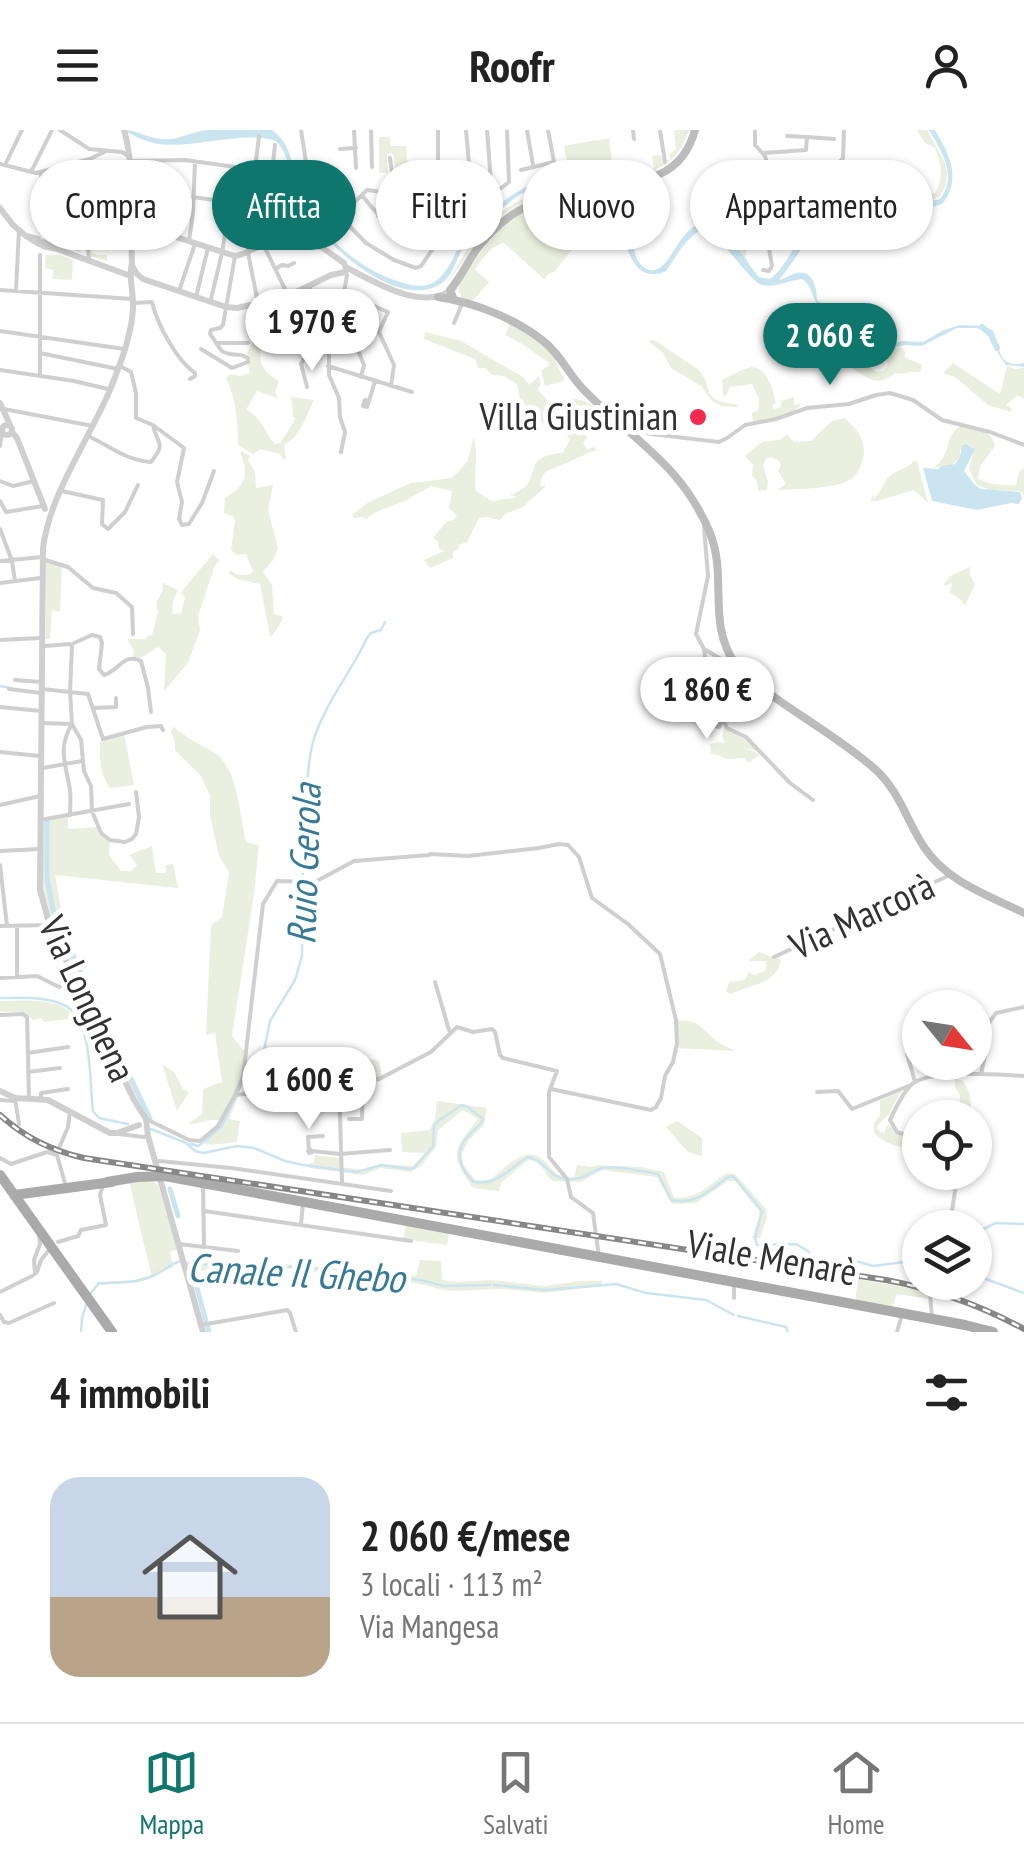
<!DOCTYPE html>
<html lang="it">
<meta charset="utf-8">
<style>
body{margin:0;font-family:"PT Sans Narrow",sans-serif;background:#f2f2f2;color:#222;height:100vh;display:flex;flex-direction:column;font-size:38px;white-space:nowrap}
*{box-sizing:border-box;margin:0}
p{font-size:32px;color:#767676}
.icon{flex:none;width:55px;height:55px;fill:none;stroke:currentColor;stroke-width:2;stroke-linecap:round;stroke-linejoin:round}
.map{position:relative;height:1202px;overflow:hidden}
.side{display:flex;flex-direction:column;background:#fff;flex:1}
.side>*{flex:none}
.top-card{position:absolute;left:30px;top:30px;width:965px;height:90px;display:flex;gap:20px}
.needle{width:65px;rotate:120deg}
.buttons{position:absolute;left:902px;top:860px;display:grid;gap:20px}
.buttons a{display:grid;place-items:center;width:90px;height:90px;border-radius:50%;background:#fff;box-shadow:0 2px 8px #0004;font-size:50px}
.price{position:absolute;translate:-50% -85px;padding:0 22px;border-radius:35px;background:#fff;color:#222;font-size:32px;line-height:65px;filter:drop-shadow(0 2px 5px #0008)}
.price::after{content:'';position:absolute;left:50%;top:60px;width:30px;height:22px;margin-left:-15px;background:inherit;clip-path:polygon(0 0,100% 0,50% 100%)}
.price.active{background:#0f766e;color:#fff}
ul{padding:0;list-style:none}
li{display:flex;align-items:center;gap:30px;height:250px;padding:0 50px}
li+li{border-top:2px solid #e0e0e0}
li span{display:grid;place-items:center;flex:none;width:280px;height:200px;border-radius:30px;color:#555}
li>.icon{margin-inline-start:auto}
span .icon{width:120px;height:120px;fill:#fffc;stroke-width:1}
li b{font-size:42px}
h2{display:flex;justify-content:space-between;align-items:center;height:120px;padding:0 50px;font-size:42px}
.pill{padding:0 35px;border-radius:45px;background:#fff;box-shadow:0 2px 8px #0004;font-size:35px;line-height:90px}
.pill.active{background:#0f766e;color:#fff}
header{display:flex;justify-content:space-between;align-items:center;height:130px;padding:0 50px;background:#fff;font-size:45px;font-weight:700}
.tab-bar{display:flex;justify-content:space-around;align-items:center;height:140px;border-top:2px solid #e0e0e0;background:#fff;font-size:28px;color:#767676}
.tab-bar a{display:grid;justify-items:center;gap:5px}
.tab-bar .active{color:#0f766e}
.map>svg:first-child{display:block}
.green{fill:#eaefdf}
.water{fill:#cbe5f0}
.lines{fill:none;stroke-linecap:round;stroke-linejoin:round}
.stream{stroke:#cbe5f0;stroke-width:2.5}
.canal{stroke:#cbe5f0;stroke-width:5}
.river{stroke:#cbe5f0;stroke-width:6}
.minor{stroke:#cfcfcf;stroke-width:4}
.tertiary{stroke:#cfcfcf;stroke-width:6}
.secondary{stroke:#bcbcbc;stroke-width:8}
.primary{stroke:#aaa;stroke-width:10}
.rail-casing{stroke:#878787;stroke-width:6}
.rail{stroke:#fff;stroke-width:2.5;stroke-dasharray:8;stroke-linecap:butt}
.poi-dot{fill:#f3294d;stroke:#fff;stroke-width:4}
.labels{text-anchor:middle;stroke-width:10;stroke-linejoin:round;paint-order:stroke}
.poi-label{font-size:38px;fill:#323232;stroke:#fff;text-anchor:end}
.street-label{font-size:38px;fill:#323232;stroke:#fff}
.water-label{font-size:40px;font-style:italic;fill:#367a95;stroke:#fff}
</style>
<header><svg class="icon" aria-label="menu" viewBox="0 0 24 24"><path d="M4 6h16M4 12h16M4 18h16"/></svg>Roofr<svg class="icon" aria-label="person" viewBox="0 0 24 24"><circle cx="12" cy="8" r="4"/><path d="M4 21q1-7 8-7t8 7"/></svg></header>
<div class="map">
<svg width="1024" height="1202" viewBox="0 0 1024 1202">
<rect width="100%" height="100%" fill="#fff"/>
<path class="green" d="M674 0H689C680 27 664 40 637 45L654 39 652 26 661 25 663 33 670 29V24L676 19Z
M917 0H927L944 31 947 42 946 55 940 66 933 70 899 65H866L882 60 927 65 935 63C944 48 941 34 935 18L925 13Z
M379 7H390L391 16H406L407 31 436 35V55L443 56 446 71 462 75 464 84 456 90 454 87 457 80 449 73 434 71 428 77 431 81 427 86 419 83 420 75 415 70 412 73 407 72 396 55 394 26 392 23 387 24 388 43H379Z
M609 8 612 32 609 33 610 46 603 47 602 44 598 45 596 35 568 39 564 16Z
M575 51 589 53C547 62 511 70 483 105 469 121 459 140 444 156 456 141 463 124 474 109 495 79 540 56 575 51Z
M586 65 598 71 604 80 554 142 550 143 544 149 504 113C491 116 482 128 475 140L489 152 473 171 462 168 458 159 459 153C479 124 498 94 531 78 548 70 568 69 586 65Z
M714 66 721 92 734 105 742 104 748 117 745 128C736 113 724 100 706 94L704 68Z
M99 88 108 91 107 102 110 116 96 117 91 122 97 125H107V131L90 126V118L96 111 97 97 100 96Z
M45 89 66 90 67 104H83L86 117 79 122 47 110 44 106Z
M46 125H60L73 130 72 150 53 149V140L45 138Z
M510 194C525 202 546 209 553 224 557 233 558 240 564 247L563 251 545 256 541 241 549 235 548 232 524 215 505 205Z
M425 202 461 211 523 247 529 255 539 246 541 253 538 260C550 271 553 288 572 285L576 275 566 269C587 266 604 282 613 300H610L603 290H599L598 295H595L592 287 581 281 578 282 576 287 580 292 578 298 588 308 583 313 587 319 595 317 596 320 545 342 541 349 540 357 545 355V357L523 377 505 384 500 390 486 387 479 388 467 412 459 415V418L453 422V428L430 438 424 430 444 421 439 419 438 411 433 408 447 391 453 390 457 386 449 378 452 361 431 356 405 371 376 382 366 389 362 387 354 388 352 385 369 372 411 353 452 348 467 332 474 307 476 320 475 360 493 372C499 368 509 370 517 367L510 365C549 352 515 326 563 323L570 309 564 301 543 294 534 282 526 276 520 269 517 254 504 246 492 245 486 238H478L475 229 424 209Z
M257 203 267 214 261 220C257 235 267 244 279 251L275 262 278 267 277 268 257 261 246 280C261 286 264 302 275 314L280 313 294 291 295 288 292 286 293 280 291 267 314 270C305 288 301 306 284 315L286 329H283L280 324 261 319 253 324 238 315C238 294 236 267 226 248L230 244 240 246 250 243 248 235 251 229 247 223Z
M650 210H655C668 219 682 229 696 238 715 251 697 272 736 274L738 277 721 276 712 271 701 256 671 238 663 223 649 212Z
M901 217 906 222 904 227 922 235 920 242C911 241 904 245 895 243 875 259 869 247 851 238 836 230 830 239 816 220L848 224 877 242 884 241 888 235 886 226 882 221Z
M953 233 1000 264 1007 236 1015 239 1024 238V269L1018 265 1006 275 1012 279 1011 282 988 275 955 247 943 243Z
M752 237C768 239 773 259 776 273L772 276 774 279 781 277V271L794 267V275L802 273C791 288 770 289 753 292L752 283 758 280 759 269 752 254 730 257 726 266 723 265 722 250 742 240Z
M844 288C854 296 864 307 864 321 864 331 858 345 850 350 834 359 796 359 777 360L786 354 778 341 781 335 778 330 770 327 766 329 763 335 768 352 767 360 758 361 757 351 752 346 753 335 745 326 762 312 779 310 787 305 794 312 811 311 832 291Z
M960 296C974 299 993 299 995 316L980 336 978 349 991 354 1016 356 1019 342 1024 338V365L1020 361 990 360 977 355 969 340 974 318 968 316 960 320V326L952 335 933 338C953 325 942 310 960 296Z
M242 321 250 326 248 330 255 342 256 358 273 355 268 380 278 418 274 429 263 442 272 455 274 484 282 486 283 489 272 506H270L260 454 237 449 229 443 230 440C237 446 245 447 253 442L246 424 237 425 231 420 235 391 234 387 224 383 225 368C245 356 250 347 240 322Z
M914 331H917L928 373 914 360 877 371H871L872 365 874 368C881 362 882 355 888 348 895 340 907 339 914 331Z
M213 424 220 431 215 435 198 486 200 500 188 533 164 561 166 524 158 517 139 529 133 527 134 520 127 509H146L147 506 152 505 158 482 156 473 162 462 163 453 178 460 173 471 172 484 181 483 185 468 181 462Z
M46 432 62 436 60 482 52 480 50 509H46Z
M970 437V444L975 455 965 476 961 470 950 462 952 453 944 456V454L950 446Z
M718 582 728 599 742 605 758 621 731 615C739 617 754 620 760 625L748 633 744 628 728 629 711 623 710 614 717 612 725 613 722 607 724 597Z
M174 597C187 609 200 614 215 623 238 638 240 687 246 712L259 715 254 764 232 906 245 922 243 947 236 964 239 965 229 989 240 991 237 1012 211 1015 209 1013 207 1015 201 1010 221 991C210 987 200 995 188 994L202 984 203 959 222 952 215 903 206 905 211 795 222 787 229 742 219 726 210 686V666L201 646 175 620V613L171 601Z
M124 604 134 655 110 658C100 643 99 629 100 611Z
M68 687V699L98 697 103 705 110 710 109 725 121 741H131L137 735 129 725 152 716 156 743H166V735L173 734 178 758 55 745 65 801 152 987 150 989 144 984 51 800 42 770 40 690Z
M759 822 781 830C776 855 751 854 731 864L726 862 729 852 745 850 749 842 755 845 765 841 767 835 765 831H749Z
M0 871C24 871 61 866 75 888L44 892 41 888 33 890 25 883 0 881Z
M676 890C698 891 698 894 713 908 719 914 728 917 735 921L676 918Z
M369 929 379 931 382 948 343 953 341 930Z
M162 934 175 943 183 959 189 962 177 981Z
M262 934 287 935 289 959 263 962Z
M955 949 962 950C972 963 971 972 971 987H959L960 965 955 957Z
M902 960 889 984 878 995 877 999 884 1004 887 995C897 1001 909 1005 920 1011V1016L914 1014C901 1022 884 1012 874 1003V993L880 985V971Z
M437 971 487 978 484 995 469 1010 462 1023 463 1034 475 1050 488 1051C500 1043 510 1030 523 1026 547 1017 549 1052 574 1047L577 1035 592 1037 596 1035 641 1037 664 1042 674 1068C700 1068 707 1056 727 1043L736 1045 766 1079 767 1087 760 1108H752L759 1087V1081L735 1051H728L696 1073 672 1074 657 1047 602 1040 581 1052 553 1051 548 1047 542 1037 535 1031 528 1030 501 1053 499 1061 473 1058C449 1024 453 1021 478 989L463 980 438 1000 436 1017 421 1036 411 1042 381 1038 363 1045 309 1038 310 1033H314L315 1025 340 1028 341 1037 363 1040 381 1034 413 1036 425 1023 402 1022 401 1003 430 1000 435 989Z
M677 991 702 1008V1026L688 1022 666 997Z
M129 1051H151L158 1055 178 1119 170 1122 173 1137 136 1153 101 1155 97 1152 133 1151 151 1144Z
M407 1091 450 1099 447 1115 403 1109Z
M420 1130 441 1131 442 1150 457 1152 491 1150 545 1156 579 1151H602V1156L545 1163 504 1159 449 1161 416 1153 290 1139 205 1141 189 1139 187 1131C219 1136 250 1133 282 1134 327 1136 372 1142 416 1146Z
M858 1149 929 1162 930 1169 897 1164 892 1178 855 1171Z"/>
<path class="water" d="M123 0C137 0 147 8 161 9 178 11 192 1 208 0 229 0 251 0 272 0 295 18 289 35 300 60 319 106 363 145 412 155 447 162 452 122 468 102 480 89 506 68 522 59 549 44 590 34 613 62 623 74 627 96 632 111 634 120 636 133 645 138 670 153 677 90 707 94 732 98 744 131 759 147L770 149C791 133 797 103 818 86 841 67 871 65 901 68 914 70 927 73 940 69 958 46 942 22 929 0H935C949 24 962 48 943 73 929 81 913 76 897 75 819 65 819 100 779 150 785 149 789 145 794 144 812 137 817 157 817 170L823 175 873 177 879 187 876 211 882 217 902 211 923 212 944 200 960 195 985 196 993 201C1000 218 998 239 1024 233V237L1006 235 999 225 990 202 976 198H957L922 216 905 215 882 221 873 211 875 185 872 180 821 177C811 170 813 155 802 149 790 150 775 158 762 155 751 153 723 109 706 98 686 105 678 125 666 141 623 160 625 89 611 67 607 61 600 57 593 53 587 50 578 46 572 47 569 47 560 51 557 52 545 56 533 58 521 64 508 72 497 83 486 93 480 98 473 102 468 108 456 124 456 148 435 157 391 176 319 110 301 74 291 55 291 26 276 11 243 0 195 19 158 14 146 12 134 6 123 0Z
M965 314 975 319 964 341 975 355 981 359 1020 362 1022 368 1019 374 1011 373 977 380 932 371 923 338 938 339 942 336 955 334 960 326 962 316Z"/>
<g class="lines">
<path class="stream" d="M0 556 11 558
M0 868C21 868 45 866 64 875 94 889 89 954 93 981L99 988 128 994
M151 999 186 1013 195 1021 203 1023 237 1016 254 1018 285 1031 303 1035 357 1042 381 1035 410 1039 414 1038 433 1016 434 996 438 991 462 975 468 977 483 989C479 998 472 1001 466 1008 454 1023 461 1041 474 1052 498 1056 509 1038 528 1027 547 1031 548 1048 567 1049 585 1051 590 1040 603 1038 617 1035 644 1042 658 1044L671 1070C694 1076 710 1060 728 1047L733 1046 762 1081 755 1108 757 1115 796 1114 808 1121 817 1135 832 1139 856 1131 873 1136 920 1130
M191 1014 198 1016 205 1011 222 996 247 943 258 934 263 925 270 891 295 850 302 826 303 720C299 701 304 685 306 666 308 647 308 630 313 612 324 574 351 543 367 508L371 503 381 500 385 492
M975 1103 996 1093 1024 1094
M188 1134 301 1137 420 1150 444 1156 490 1155
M975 1145 1024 1163
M494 1155 545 1160 616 1154 646 1163 706 1170 734 1185
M90 1164 99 1153C120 1152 140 1154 159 1143 167 1138 172 1133 181 1131
M738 1186 786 1197 788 1202
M81 1202 82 1188 87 1172"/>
<path class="canal" d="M47 691V749L55 789 150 989
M170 1059 178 1086
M192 1140 209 1202"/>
<path class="river" d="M982 197 991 205 997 218"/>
<path class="minor" d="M60 0 89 19 122 22 128 26
M301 0 306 32 331 77 366 113 394 130 416 138 421 136 445 101 509 52 507 0
M354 0 356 38
M371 0 372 37
M466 0 473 80
M487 0 492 65
M527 0 533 35
M633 0 634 9
M660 0 665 32
M755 0V15L765 26 771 46 811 50 823 46 826 50
M787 6 807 7
M340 19 356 18
M763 23 806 20 807 7 834 9
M390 28 394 56 406 74 416 77 410 107
M130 31 185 30 272 42 279 48 311 105 309 110
M0 34 36 43 90 29 104 22
M438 34V0
M5 35 22 0
M255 39 259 6
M521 40 554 32 548 0
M31 42 52 0
M272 42 275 15
M320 58 332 51 336 58
M193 67 228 72
M41 83 81 91 87 112 89 129
M339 86 361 66
M378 86 387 77 390 63 367 60 362 65C382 93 402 105 434 116
M328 97 339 87
M395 98 397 82
M41 101V42
M189 111 193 83 195 31
M263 114 298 186 309 220 301 234 307 257
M248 123 263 198 282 214V221
M275 139 282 135 288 136 294 133
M763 140 769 141 772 136 763 84 803 76 824 68 826 50 843 28 844 0
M347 145 341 179 364 235 361 247
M309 156 317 175 318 198 329 221V245L339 268 340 287 345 302 341 322
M0 160 133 169
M16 160 19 100
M179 161 195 114
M343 163 388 182 379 202 394 235 391 256
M196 167 208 118
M211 169 222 123 235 37
M133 173 152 172C157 194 177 231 195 243V246L190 249
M454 193 462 174
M346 194 379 202
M263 198 298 186
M0 201 124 219
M217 213H248
M282 214 304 205
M201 219 232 238 248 232V228C240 222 230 227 222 221 218 217 214 209 210 204L211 200 220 198 223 195 235 126
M40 223 118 239
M328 236 412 262
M0 240 74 251 108 259
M40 246V125
M369 271 367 277 363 276 365 270 369 271 375 251
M4 279 93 296
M153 295 184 318 177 352 182 372 179 389 182 395 189 394 202 373 214 341
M627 297 651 304 719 312 727 308 745 295 776 289 807 278 849 274 876 265 890 263 913 270 942 290 990 302 1024 315
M88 306C110 316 125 330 151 332 167 312 157 315 153 295L136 288V263L131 242 120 236
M0 316 2 303
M0 351 13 356 34 351
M62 361 103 370 102 394 108 399 125 382 138 355
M0 371 6 382 43 376
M704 397 708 446 696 504 704 519 733 536
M0 399 12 431 15 451
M42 429 68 437 93 458 116 463 132 477 133 504
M0 431 42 427
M0 453 40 448
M0 510 40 508
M74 513 92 505 100 507 102 513 99 539 104 545C119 541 124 522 141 531L148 558 151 582
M45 516 70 514
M72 516 70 561 72 594 81 610 84 641 91 656 92 681 101 703 110 710 125 712 132 709 136 704 139 687 136 662
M704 519 709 558 727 598 746 607 790 653 813 670
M15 550 41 552
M9 559 41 563
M42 559 88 564 103 609 147 597 161 596 163 600
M653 574C683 570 692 590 719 597L721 593 715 583 718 577 715 578
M0 577 41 581
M93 578 116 577V568
M41 593 72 594C57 618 66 635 70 660 71 668 70 677 70 685
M0 622 40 626
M43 638 82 631
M0 675 40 666
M40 690 129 674
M0 721 40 719
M430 724 468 726 539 718 559 714 568 715 579 727 592 768 628 794 660 824 676 890 677 913 673 932 665 946 661 968 656 977 651 980 551 959
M0 735 7 796
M0 796 49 795
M17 796V846
M774 827 950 745
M0 848 37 846 59 857 76 851
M435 852 449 900
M0 885 23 884 27 887 29 968
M28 923 68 917
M907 924 915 952
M28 942 60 938
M981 944 987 917 984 900 996 883 1024 877
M339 953 342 1052
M817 962 838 961 852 979 911 955
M235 965 243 947 263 774 277 751 315 752 354 731 429 725
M41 968V963L68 959
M15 969 19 994
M0 970 15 971
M146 989 189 1010 200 1011 218 996 235 965 379 949 431 922 457 897 473 902 492 899 495 902 500 925 503 928 557 941 549 962V1027L567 1049 571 1067 593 1083 599 1127
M349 989H362L363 951
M119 1004 144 1007
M920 1009 897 1002 890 990C895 979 902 964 911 955 929 938 999 945 1024 946
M59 1018 68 997 70 982
M310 1019 312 1022 309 1023 308 1021Z
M309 1020 308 1007 323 1006
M312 1021 340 1024 390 1020
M0 1028 11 1034 47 1022 57 1025 66 1057
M159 1031 231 1038 391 1061
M203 1056 204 1116
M204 1081 411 1111
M301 1094 303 1074
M947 1098 951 1087 958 1042
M58 1112 78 1106 81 1100 106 1095 100 1065 103 1055
M179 1114 238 1121
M37 1142 41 1130 49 1120
M35 1144 34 1130 40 1114 39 1105
M929 1152 932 1188
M0 1162 32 1146
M734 1168V1153
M0 1185 4 1192 9 1193 54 1173
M201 1195 287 1180 290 1183 296 1202
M897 1202 901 1188"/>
<path class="tertiary" d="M124 0C136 42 130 90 132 133 128 147 134 163 133 178 132 198 125 221 118 239 98 299 51 356 43 418L40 760 51 800 134 970 146 989 148 1006 203 1202
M0 78 13 95 26 106
M131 90 136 94 235 126C249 124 259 115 271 109 299 96 322 118 344 133L346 138
M38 109 26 106 39 114
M43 112 57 119 43 116
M57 119 128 145
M132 135 136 143 143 149 226 177 237 178 286 167 331 145 345 142 348 138 353 141
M353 141C380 155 426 182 454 158
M0 273 10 295
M2 300a5 5 0 1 1 10 0a5 5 0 1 1-10 0Z
M12 302 17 308 45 379
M0 961 15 968 48 970 110 1003H117L139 995"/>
<path class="secondary" d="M615 55C654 49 683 43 695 0
M438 167C473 172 514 188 542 210 561 224 569 246 586 262 634 311 682 335 710 403 728 448 706 493 736 535 746 550 763 559 777 569 809 592 846 613 876 640 899 661 907 691 924 717 947 752 988 765 1024 783
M454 170 450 160C462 146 469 128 481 114 522 63 560 68 617 55"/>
<path class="primary" d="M0 1045 112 1202
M107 1052 137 1047 165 1046 965 1195 993 1202
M14 1065 112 1052"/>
<defs>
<path id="rail" d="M0 985C24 1007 52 1021 84 1028L886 1150C935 1159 980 1175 1024 1199"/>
</defs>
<use href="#rail" class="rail-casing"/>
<use href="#rail" class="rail"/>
</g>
<circle class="poi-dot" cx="698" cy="287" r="10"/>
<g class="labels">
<g class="poi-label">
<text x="678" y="300">Villa Giustinian</text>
</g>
<g class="street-label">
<text transform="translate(862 786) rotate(-25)" y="13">Via Marcorà</text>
<text transform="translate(87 869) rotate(65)" y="13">Via Longhena</text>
<text transform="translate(772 1128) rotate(10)" y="13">Viale Menarè</text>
</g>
<g class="water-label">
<text transform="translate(304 734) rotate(-88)" y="14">Ruio Gerola</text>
<text transform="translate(296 1143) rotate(3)" y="14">Canale Il Ghebo</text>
</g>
</g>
</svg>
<div class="buttons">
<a><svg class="needle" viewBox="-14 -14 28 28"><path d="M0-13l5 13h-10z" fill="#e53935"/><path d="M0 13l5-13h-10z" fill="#767676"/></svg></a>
<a><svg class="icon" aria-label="locate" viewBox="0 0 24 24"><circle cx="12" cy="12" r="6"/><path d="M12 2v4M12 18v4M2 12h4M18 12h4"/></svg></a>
<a><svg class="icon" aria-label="layers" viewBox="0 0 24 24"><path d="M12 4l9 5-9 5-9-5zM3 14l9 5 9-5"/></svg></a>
</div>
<b class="price" style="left:312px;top:244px">1 970 €</b>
<b class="price active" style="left:830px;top:258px">2 060 €</b>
<b class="price" style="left:707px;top:612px">1 860 €</b>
<b class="price" style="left:309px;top:1002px">1 600 €</b>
<div class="top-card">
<a class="pill">Compra</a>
<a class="pill active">Affitta</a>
<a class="pill">Filtri</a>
<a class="pill">Nuovo</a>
<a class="pill">Appartamento</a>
</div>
</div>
<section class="side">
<h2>4 immobili<svg class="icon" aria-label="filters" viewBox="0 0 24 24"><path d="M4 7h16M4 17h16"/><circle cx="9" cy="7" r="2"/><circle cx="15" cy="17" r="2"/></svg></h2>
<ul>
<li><span style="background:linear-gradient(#c9d6e8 60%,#b9a48a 0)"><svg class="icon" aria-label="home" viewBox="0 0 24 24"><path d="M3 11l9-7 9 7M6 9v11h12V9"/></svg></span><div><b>2 060 €/mese</b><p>3 locali · 113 m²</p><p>Via Mangesa</p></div></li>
</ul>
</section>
<nav class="tab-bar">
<a class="active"><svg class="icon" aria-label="map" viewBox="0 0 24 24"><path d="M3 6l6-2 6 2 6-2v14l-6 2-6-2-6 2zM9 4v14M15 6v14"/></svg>Mappa</a>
<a><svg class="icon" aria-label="saved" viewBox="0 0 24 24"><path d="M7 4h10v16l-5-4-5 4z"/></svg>Salvati</a>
<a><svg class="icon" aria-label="home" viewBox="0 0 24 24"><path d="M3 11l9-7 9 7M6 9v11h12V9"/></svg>Home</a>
</nav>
